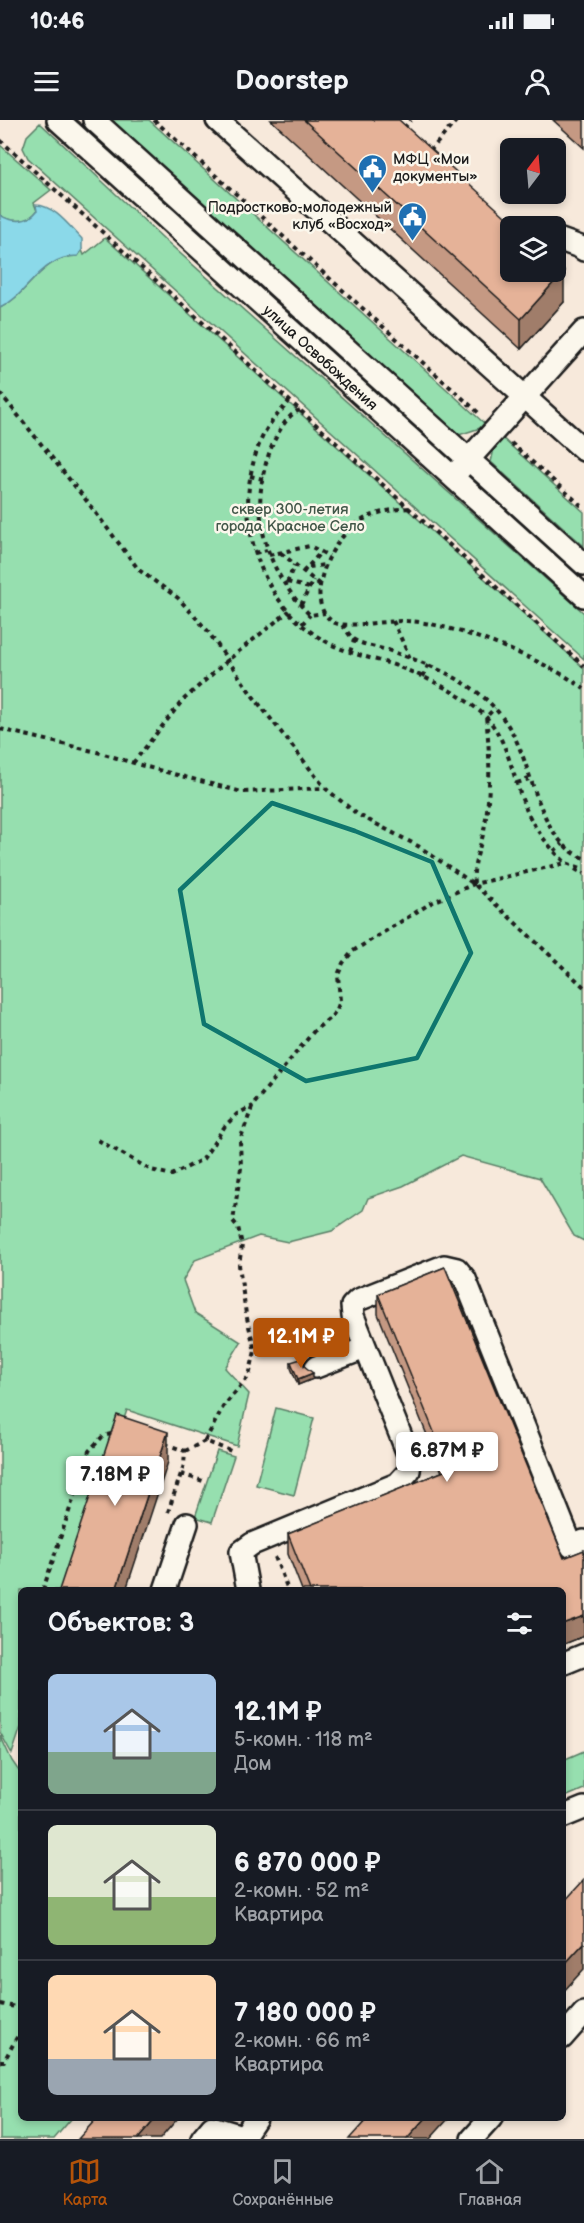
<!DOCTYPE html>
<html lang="ru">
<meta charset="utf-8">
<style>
body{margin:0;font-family:"Balsamiq Sans",sans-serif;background:#20242c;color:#f1f3f6;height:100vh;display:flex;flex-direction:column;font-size:22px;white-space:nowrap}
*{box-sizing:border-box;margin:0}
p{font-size:20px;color:#9ea1a6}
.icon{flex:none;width:33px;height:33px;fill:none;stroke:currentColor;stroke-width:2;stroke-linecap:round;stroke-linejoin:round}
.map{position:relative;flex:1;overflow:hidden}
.side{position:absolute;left:18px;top:1467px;width:548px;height:534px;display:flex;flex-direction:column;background:#171b24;border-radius:9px;box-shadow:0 3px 9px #0003}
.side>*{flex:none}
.needle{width:39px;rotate:16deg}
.tools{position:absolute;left:500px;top:18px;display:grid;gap:12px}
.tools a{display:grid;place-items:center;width:66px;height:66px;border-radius:9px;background:#171b24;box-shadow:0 3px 9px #0003;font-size:30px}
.price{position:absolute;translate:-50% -51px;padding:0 14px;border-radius:6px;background:#fff;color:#222;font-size:20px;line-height:39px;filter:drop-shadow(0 2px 3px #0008)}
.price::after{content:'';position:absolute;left:50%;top:36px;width:18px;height:14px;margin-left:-9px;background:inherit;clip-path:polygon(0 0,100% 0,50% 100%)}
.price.selected{background:#b45309;color:#fff}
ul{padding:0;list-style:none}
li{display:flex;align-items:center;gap:18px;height:150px;padding:0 30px}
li+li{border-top:2px solid #363941}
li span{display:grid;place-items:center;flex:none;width:168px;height:120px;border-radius:9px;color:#555}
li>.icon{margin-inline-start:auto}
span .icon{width:72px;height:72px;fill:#fffc;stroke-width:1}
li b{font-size:26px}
h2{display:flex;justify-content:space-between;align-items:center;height:72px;padding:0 30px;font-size:26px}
.status{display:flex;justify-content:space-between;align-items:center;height:42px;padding:0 30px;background:#171b24;direction:ltr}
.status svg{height:16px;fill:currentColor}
header{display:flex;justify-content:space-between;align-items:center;height:78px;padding:0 30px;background:#171b24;font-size:27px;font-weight:800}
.dock{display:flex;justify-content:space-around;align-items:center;height:84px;border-top:2px solid #363941;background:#171b24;font-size:16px;color:#9ea1a6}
.dock a{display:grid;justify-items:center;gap:3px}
.dock .selected{color:#b45309}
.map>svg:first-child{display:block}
.green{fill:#96dfaf;stroke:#597e66;stroke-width:1.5}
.water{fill:#8bd9e9;stroke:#5f8d97;stroke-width:1.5}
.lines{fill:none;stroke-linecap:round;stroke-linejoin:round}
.minor-casing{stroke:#1c1c1c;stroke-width:26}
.path{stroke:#1c1c1c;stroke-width:4;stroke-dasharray:4.5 4.5;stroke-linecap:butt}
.minor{stroke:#fbf7ec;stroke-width:21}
.wall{fill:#c59983;stroke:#1c1c1c;stroke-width:1.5}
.shaded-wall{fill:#a07d6a;stroke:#1c1c1c;stroke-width:1.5}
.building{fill:#e5b298;stroke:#1c1c1c;stroke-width:1.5}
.marked{fill:none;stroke:#0f766e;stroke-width:4.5;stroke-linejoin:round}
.labels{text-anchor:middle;stroke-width:5;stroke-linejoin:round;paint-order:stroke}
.poi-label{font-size:15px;fill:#1c1c1c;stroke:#fbf7ec;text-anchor:start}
.street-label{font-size:15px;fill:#1c1c1c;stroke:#fbf7ec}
.park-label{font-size:15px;fill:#415648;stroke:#fbf7ec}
</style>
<div class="status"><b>10:46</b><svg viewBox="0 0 49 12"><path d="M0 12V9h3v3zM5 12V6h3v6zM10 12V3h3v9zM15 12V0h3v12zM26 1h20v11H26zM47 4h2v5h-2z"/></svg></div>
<header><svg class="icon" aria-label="menu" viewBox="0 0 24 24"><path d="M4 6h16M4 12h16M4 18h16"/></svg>Doorstep<svg class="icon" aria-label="person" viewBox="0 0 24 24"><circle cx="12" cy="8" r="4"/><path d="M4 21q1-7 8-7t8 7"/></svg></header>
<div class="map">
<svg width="584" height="2019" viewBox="0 0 584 2019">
<rect width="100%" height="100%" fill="#f7e9db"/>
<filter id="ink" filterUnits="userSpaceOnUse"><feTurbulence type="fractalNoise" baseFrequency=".0167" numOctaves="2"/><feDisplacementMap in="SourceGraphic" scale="12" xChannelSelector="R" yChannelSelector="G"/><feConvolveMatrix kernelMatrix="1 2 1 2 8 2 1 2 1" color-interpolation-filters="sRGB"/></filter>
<g filter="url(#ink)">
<path class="green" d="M111 0H149L484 303 480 308 459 315Z
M40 3 164 119 584 493V539L28 38 23 28 27 16Z
M0 25 51 70 34 83 37 91C28 103 12 103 0 95Z
M105 118 584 548V1121L574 1116 540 1058 461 1036 403 1066 368 1078 363 1090 332 1111 288 1122 259 1116 195 1140 183 1160 195 1193 241 1222 225 1248 249 1274 237 1326 127 1290 66 1470H21V1607L12 1634 0 1612V188C29 174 41 136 78 136L82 130 84 135Z
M500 316 584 392V426L491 342 496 320Z
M276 1288 314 1298 294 1375 256 1365Z
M217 1331 234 1336 212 1402 195 1397Z
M0 1615 12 1641 21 1654V1998H72L54 2019H0Z
M584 1631V1669L565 1677 563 1674V1640Z"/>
<path class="water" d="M36 85C54 85 70 107 82 119V130L78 136C40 136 29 174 0 188V95C12 103 28 103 37 91Z"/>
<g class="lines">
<defs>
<g id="minor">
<path id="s1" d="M58 0 584 476"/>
<path d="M94 0 584 444"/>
<path d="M217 0 584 330"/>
<path d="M555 118 580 127 584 130"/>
<path d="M459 350 584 211"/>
<path d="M316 1247 365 1228"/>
<path d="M165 1470 187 1404"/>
<path d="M248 1470 241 1432 252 1424 397 1364 409 1351 410 1339 353 1196 352 1186 358 1180 444 1146 457 1149 465 1159 572 1427 584 1421"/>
<path d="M562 1544 584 1535"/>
<path d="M562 1697 584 1688"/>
<path d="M562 1918 584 1893"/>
<path d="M202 2019 212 2007 242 2016"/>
<path d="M242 2019 256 1998"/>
<path d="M472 2019 491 1998"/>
</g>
</defs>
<use href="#minor" class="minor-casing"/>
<path class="path" d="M154 0 481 295
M404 8 411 0
M0 20 584 546
M430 31 457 0
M0 273 86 380 139 450 178 478 207 510 252 575 325 668
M290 280C279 294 268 303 261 320 228 397 260 494 339 528 356 535 374 539 391 544 424 556 457 571 483 594 509 619 512 657 526 689 535 710 549 727 566 743
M300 290C287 295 280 310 274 321 246 385 262 447 310 495L325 493
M511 323 584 388
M250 356 263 359
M409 388C384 390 362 395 344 415 326 434 304 486 335 503 346 508 391 500 407 501 450 502 551 542 584 569
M255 433 267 430
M281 433 320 465
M269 435 310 426 329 436
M309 447 325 445
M303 452 321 432
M287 462 309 468
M287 463 294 445
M301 485 313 460
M393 501 410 538
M302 504 310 495
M342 505C346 509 349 515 353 519 359 524 380 528 388 530 427 544 471 559 498 592 507 603 514 614 519 627 534 661 544 724 584 738
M350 532 354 520
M423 557 428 545
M0 609 97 632 147 647 242 672 325 668 357 694 418 726 474 764 584 867
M133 643 183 580 228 540 289 491
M517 663 529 659
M554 731 563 724
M575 749 584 754
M474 763C472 742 482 726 485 704 491 669 490 632 486 597L495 588
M98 1020 151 1050 172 1055 203 1039 225 1006 237 994 253 986
M205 1321 223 1287 249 1256 255 1231 246 1194 239 1145 242 1125 238 1107 233 1101 241 1048 240 1020 253 985 314 911 332 896 337 889 340 881 338 855 343 843 353 831 431 783 474 764 566 743 584 749
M165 1324 185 1331 184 1345 168 1392
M185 1331 205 1321 231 1331
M181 1354 203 1361
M275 1437 288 1470
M43 1470 89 1331 103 1316 115 1313
M0 1884 21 1888
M0 1941H4L21 1910"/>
<use href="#minor" class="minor"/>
</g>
<path class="wall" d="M271 0H399L564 182 521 229Z
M553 0H584V28Z
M445 1147 564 1438 584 1430V1516L562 1525V1470H302L288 1434V1414L442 1352 378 1194V1174Z
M291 1242 304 1246 313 1259 298 1265 291 1248Z"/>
<path class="shaded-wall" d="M564 151V182L521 229V199Z
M313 1253V1259L298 1265V1259Z
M168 1312V1342L126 1470H116Z
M584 1496V1516L562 1525V1504Z
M584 1823V1849L562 1873V1847Z
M156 1998H178L160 2019H138Z
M426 1998H449L430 2019H407Z"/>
<path class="building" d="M304 0H399L516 106H510V152H555V143L564 151 521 199Z
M445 1147 564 1438 584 1430V1496L562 1504V1470H310L288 1414 449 1349 378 1174Z
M304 1238V1246L313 1253 298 1259 291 1242Z
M117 1295 168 1312 116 1470H59Z
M584 1760V1823L562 1847V1784Z
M97 1998H156L138 2019H78Z
M368 1998H426L407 2019H349Z"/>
</g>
<path class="marked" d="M272 683 355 711 432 742 471 833 417 938 306 961 204 904 180 770Z"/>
<defs>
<symbol id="civic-pin" viewBox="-11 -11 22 30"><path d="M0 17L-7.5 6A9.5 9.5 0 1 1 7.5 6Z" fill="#1f6fb2" stroke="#fbf7ec"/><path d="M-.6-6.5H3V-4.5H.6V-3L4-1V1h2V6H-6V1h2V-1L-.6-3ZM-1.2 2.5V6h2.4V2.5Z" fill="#fff"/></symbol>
</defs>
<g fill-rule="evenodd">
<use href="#civic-pin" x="356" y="32" width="33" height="45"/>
<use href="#civic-pin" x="396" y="80" width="33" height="45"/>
</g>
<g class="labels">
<g class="poi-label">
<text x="393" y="44">МФЦ «Мои<tspan x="393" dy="17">документы»</tspan></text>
<text x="392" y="92" text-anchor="end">Подростково-молодежный<tspan x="392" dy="17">клуб «Восход»</tspan></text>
</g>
<g class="street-label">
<text dy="5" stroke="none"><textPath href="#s1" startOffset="354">улица Освобождения</textPath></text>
</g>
<g class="park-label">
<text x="290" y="394">сквер 300-летия<tspan x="290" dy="17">города Красное Село</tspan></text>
</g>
</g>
</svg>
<div class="tools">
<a><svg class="needle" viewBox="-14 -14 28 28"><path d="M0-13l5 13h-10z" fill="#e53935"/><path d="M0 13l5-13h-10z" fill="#9ea1a6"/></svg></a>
<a><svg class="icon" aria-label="layers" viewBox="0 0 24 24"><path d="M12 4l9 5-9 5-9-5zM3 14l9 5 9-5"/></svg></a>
</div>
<b class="price selected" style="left:301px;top:1249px">12.1M ₽</b>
<b class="price" style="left:447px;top:1363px">6.87M ₽</b>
<b class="price" style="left:115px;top:1387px">7.18M ₽</b>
<section class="side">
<h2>Объектов: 3<svg class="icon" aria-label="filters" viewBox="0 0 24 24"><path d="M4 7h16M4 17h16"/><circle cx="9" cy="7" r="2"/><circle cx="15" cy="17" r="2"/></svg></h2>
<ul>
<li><span style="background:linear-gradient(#a9c7e8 65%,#7fa58c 0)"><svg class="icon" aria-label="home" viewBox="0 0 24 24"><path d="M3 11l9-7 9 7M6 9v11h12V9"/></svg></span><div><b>12.1M ₽</b><p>5-комн. · 118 m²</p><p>Дом</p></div></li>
<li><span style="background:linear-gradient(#dfe7d0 60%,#8fb573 0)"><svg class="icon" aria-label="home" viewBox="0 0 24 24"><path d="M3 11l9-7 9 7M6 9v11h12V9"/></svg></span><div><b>6 870 000 ₽</b><p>2-комн. · 52 m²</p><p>Квартира</p></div></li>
<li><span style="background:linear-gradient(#ffd9b3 70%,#9aa5b1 0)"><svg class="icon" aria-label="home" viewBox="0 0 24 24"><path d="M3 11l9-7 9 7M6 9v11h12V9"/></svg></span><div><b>7 180 000 ₽</b><p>2-комн. · 66 m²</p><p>Квартира</p></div></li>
</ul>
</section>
</div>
<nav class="dock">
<a class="selected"><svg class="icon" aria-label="map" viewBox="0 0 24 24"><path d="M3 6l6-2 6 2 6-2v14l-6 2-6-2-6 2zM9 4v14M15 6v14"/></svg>Карта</a>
<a><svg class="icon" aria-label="saved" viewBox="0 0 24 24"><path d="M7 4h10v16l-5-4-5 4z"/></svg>Сохранённые</a>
<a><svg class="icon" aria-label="home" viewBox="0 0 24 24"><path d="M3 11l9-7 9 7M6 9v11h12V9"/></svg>Главная</a>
</nav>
